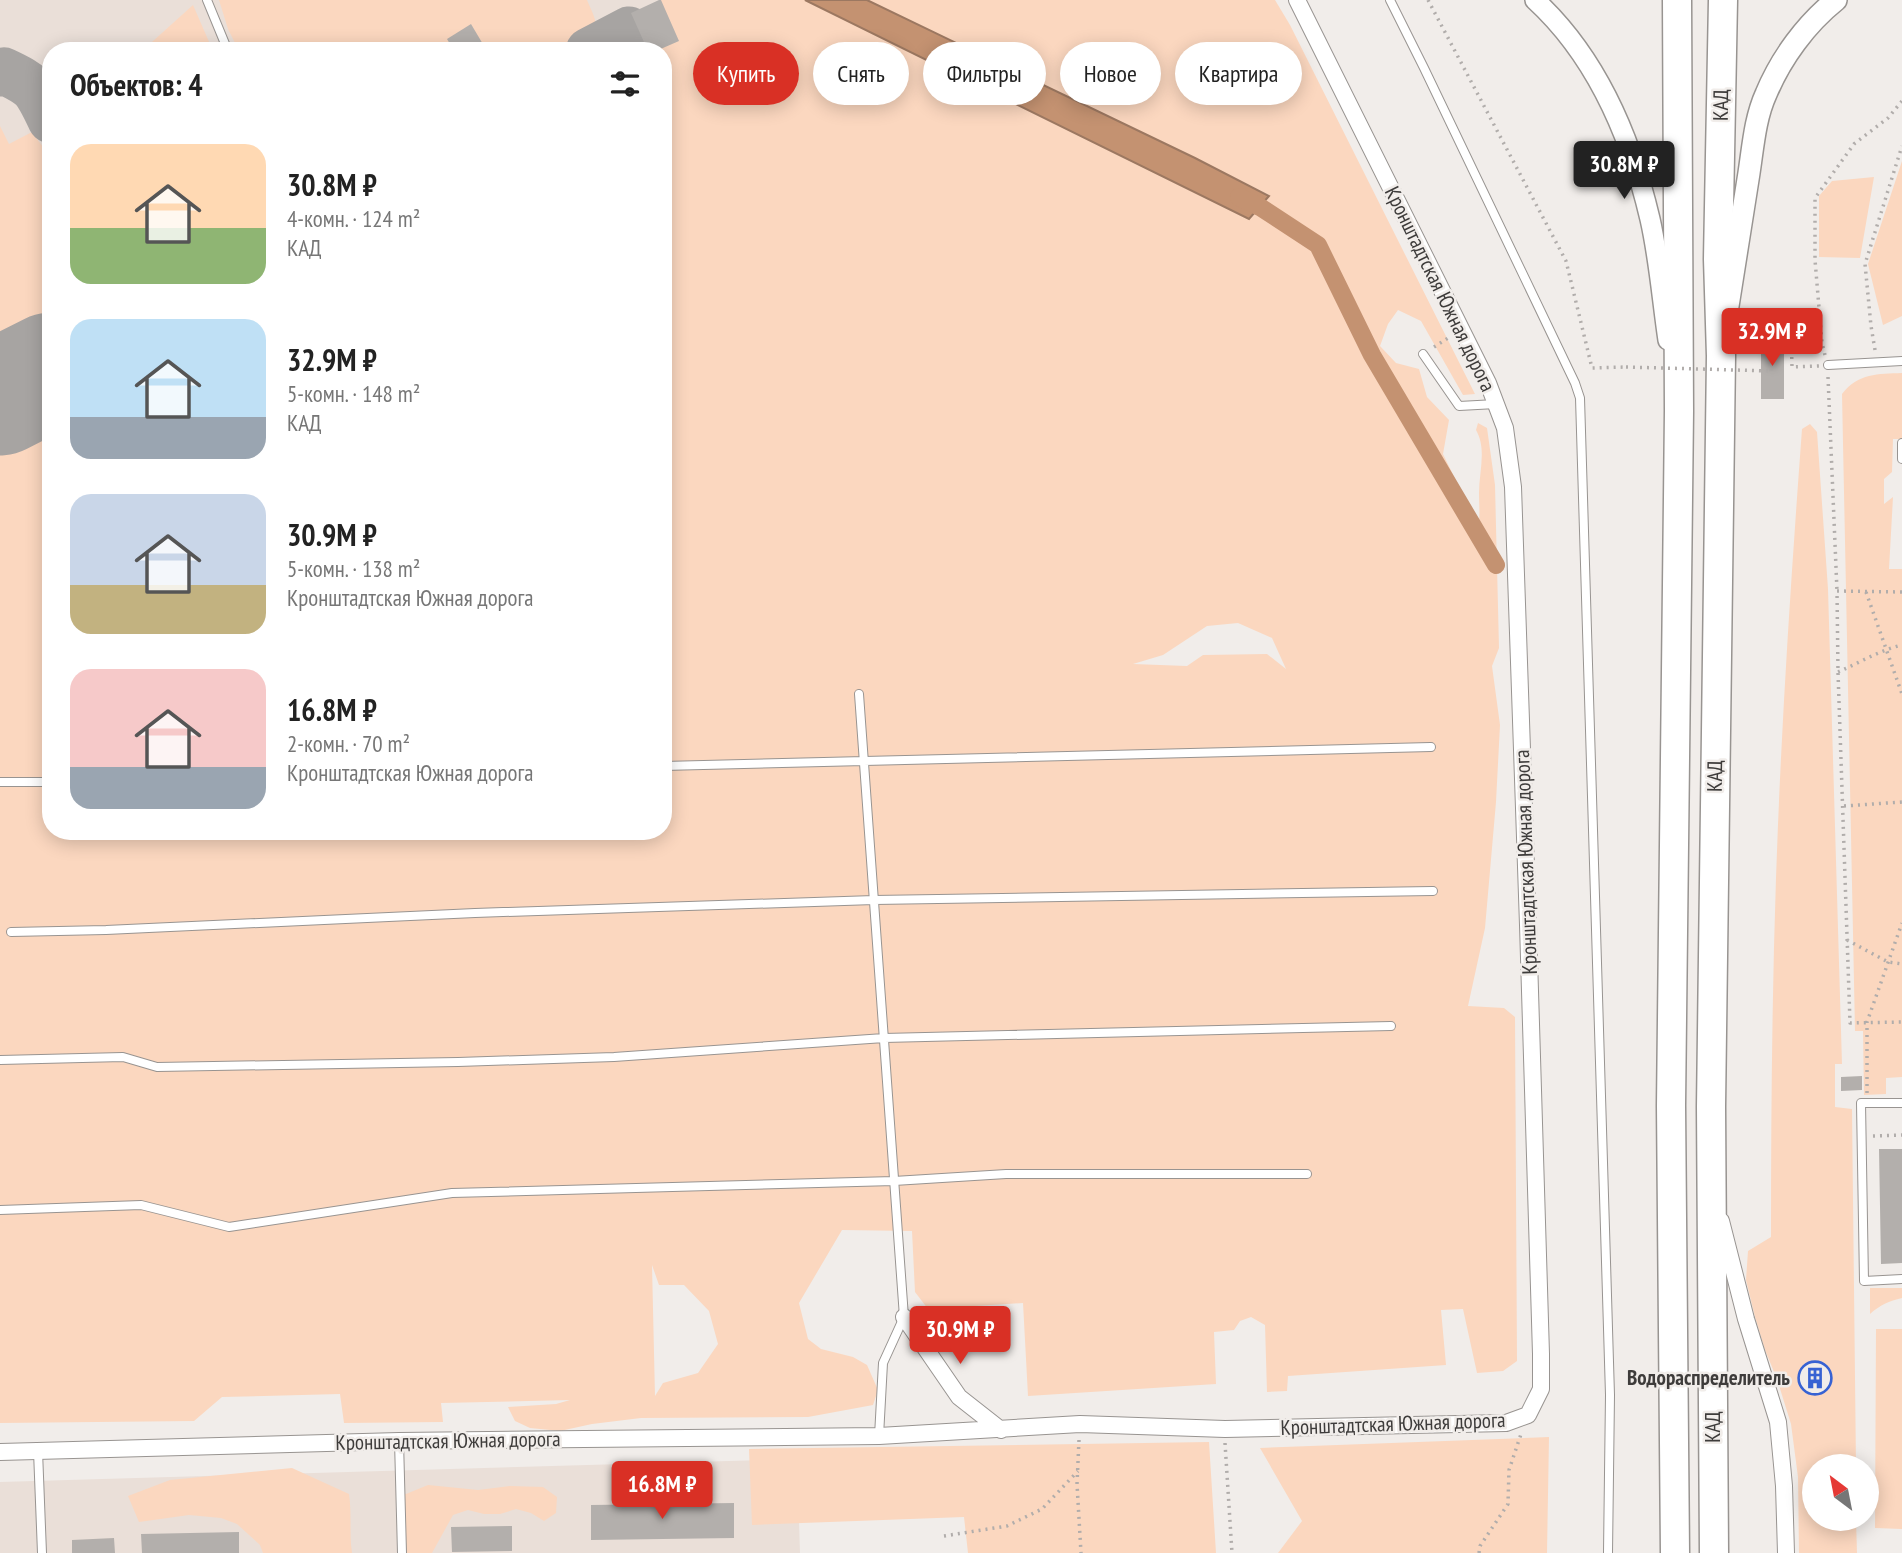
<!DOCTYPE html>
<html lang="ru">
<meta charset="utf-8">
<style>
body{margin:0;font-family:"PT Sans Narrow",sans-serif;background:#f2f2f2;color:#222;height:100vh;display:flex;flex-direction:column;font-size:26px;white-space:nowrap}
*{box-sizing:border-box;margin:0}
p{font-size:23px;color:#767676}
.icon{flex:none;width:38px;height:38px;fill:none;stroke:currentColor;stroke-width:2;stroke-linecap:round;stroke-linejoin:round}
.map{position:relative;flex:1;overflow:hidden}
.drawer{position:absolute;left:42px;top:42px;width:630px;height:798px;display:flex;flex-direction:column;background:#fff;border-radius:28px;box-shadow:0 4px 18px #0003}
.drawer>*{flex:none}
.hud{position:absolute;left:693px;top:42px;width:665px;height:63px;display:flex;gap:14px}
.needle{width:46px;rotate:328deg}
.tools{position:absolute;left:1802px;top:1454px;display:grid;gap:14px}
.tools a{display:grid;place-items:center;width:77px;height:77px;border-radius:50%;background:#fff;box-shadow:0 4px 18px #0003;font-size:35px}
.price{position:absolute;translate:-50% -60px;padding:0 16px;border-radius:7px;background:#d93025;color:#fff;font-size:23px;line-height:46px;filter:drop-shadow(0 2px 4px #0008)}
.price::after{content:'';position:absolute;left:50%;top:42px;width:21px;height:16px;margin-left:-10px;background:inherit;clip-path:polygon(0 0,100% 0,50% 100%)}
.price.selected{background:#222;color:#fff}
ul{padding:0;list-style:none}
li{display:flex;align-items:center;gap:21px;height:175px;padding:0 28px}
li span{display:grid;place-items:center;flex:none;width:196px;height:140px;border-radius:21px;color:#555}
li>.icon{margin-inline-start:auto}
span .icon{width:84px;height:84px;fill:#fffc;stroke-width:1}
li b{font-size:30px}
h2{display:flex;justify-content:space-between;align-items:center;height:84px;padding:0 28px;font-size:30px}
.chip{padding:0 24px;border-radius:32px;background:#fff;box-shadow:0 4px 18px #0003;font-size:24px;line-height:63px}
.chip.selected{background:#d93025;color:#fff}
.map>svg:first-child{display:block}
.built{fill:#eadfd8}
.green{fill:#fbd7bf;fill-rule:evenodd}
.water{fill:#c49271;stroke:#9c7861;stroke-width:2}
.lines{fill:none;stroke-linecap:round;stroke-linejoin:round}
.canal{stroke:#c49271;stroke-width:18}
.taxiway{stroke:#a7a4a2;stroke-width:47}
.runway{stroke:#a7a4a2;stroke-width:117}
.building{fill:#b3afac}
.service-casing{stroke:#989491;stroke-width:10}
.minor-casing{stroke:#989491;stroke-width:18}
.tertiary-casing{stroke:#989491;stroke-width:22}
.secondary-casing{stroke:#989491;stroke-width:24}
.motorway-casing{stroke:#989491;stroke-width:31}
.path{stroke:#b1adab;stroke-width:3.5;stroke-dasharray:2 5;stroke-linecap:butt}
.service{stroke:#fff;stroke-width:8}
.minor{stroke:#fff;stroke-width:16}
.tertiary{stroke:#fff;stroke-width:19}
.secondary{stroke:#fff;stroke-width:21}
.motorway{stroke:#fff;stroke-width:28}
.path-bridge{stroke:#b1adab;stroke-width:3.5;stroke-dasharray:2 5;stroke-linecap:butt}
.labels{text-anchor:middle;stroke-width:5;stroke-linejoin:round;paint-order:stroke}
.street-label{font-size:21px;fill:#3e3c3b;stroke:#f1edea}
.poi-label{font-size:21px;font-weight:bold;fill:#3e3c3b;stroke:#f1edea;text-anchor:end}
</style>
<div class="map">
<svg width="1902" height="1553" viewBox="0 0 1902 1553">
<rect width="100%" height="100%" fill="#f1edea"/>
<path class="built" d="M0 0H288L283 51H51V270L0 152Z
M558 0H661L656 51H447Z
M51 276V435L0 461V302Z
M797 1459 800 1553H0V1482Z"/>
<path class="green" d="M219 0H587C593 15 601 25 591 39 586 45 584 48 577 51H239L228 29Z
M661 0H805L1249 219 1269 195 1195 158 867 0H1275L1290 25 1475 394 1463 395 1421 321 1398 310 1388 324 1380 346 1396 363 1419 369 1427 397 1449 420 1443 454 1463 495 1479 522C1480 512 1479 502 1479 493 1479 472 1487 449 1476 430L1478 423 1487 428 1495 485 1499 648 1492 666 1500 725 1496 802 1485 928 1468 1006 1504 1008 1515 1017 1517 1361 1503 1371 1477 1373 1463 1309 1441 1310 1446 1365 1288 1376 1287 1391 1267 1392 1265 1325 1251 1317 1240 1321 1234 1330 1214 1332 1216 1384 1028 1396 1023 1303 928 1309 915 1292 912 1231 842 1230 799 1303 808 1339 821 1349 853 1357 867 1365 878 1390 873 1405 808 1417 641 1418 592 1424 560 1431 530 1428 515 1421 508 1407 556 1404 570 1400 441 1403 443 1422 344 1423 340 1394 222 1397 194 1421 0 1423V444L51 418V831H663V51H656ZM1238 623 1272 638 1286 669 1267 654 1203 655 1187 666 1133 664 1163 655 1207 626ZM652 1265 659 1285H684L709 1311 718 1344 698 1373 663 1383 655 1396Z
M193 5 213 51H142Z
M0 126 9 144 32 132 51 158V319L0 345Z
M1902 161V316L1883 325 1868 264Z
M1874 177 1860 258 1819 257V196L1832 181Z
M1902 373V439H1893L1892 472 1884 479V504L1893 497 1889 569H1902V1077L1886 1078V1094L1864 1095 1863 1031H1855L1842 394C1858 373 1878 374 1902 373Z
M1810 424 1817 432 1828 589 1842 1064H1835V1107L1852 1109 1856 1466H1815V1519H1856L1857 1553H1799L1798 1477 1791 1424 1777 1379 1765 1350 1755 1317 1746 1280 1748 1251 1771 1237C1771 1117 1772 997 1776 878 1781 728 1791 578 1802 429Z
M1870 1288H1902V1298C1889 1301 1880 1305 1870 1314Z
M1876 1329H1902V1529L1875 1528Z
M1549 1437 1547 1553H1278L1302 1521 1260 1448Z
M1209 1442 1216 1553H968L964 1517 752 1525 749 1449Z
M292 1468 349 1494C352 1514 349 1533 352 1553H263L260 1545 237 1524 221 1518 189 1515 139 1522 128 1496 170 1480Z
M428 1485 478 1490 510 1486 543 1487 557 1497 556 1513 544 1521 531 1513 516 1509 500 1514H484L468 1510 453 1515 432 1553H405L404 1547 406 1515 401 1493 406 1494Z"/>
<path class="water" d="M805 0H867L1195 158 1269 196 1249 219Z"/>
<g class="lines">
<path class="canal" d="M1239 197 1260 207 1318 245 1372 355 1496 565"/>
<path class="taxiway" d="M589 51 629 30
M0 73 4 71C36 86 36 89 51 120"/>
<path class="runway" d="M0 397 51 371"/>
</g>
<path class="building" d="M659 0H661L679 41 656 51H648L631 13Z
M471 24 487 51H454L447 39Z
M1761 337H1784V399H1761Z
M1862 1076V1090L1841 1091V1077Z
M1879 1149H1902V1263L1881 1264Z
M734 1503V1538L591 1540V1505Z
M512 1526V1551L452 1552 451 1527Z
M239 1532V1553H142L141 1534Z
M114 1538 115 1553H72V1540Z"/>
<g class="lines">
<defs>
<path id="service" d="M207 0 228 51
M1390 0 1424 68 1575 383 1580 398 1610 1395 1608 1553
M1423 354 1459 406 1496 404
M1828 365 1902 361
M1902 443V459
M859 694 904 1317 883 1363 879 1436
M663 766 1431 747
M0 782H51
M11 932 106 930 475 913 874 900 1433 891
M0 1060 123 1057 157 1067 458 1062 614 1057 884 1038 1391 1026
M1902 1103H1861L1864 1281 1902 1279
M0 1210 141 1205 229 1227 452 1193 894 1181 1006 1174H1307
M399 1441 402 1553
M38 1451 42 1553"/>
<path id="minor" d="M1721 1221 1746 1319 1778 1422 1784 1486 1786 1553
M904 1317 959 1397 1001 1430
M0 1452 399 1441 879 1436 1080 1424 1225 1429 1506 1423 1528 1415 1541 1389V1354L1528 925 1513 487 1505 428 1488 383 1297 0"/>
<path id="tertiary" d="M1535 0C1597 57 1631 138 1650 219 1659 258 1662 300 1668 340"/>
<path id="secondary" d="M1728 306C1735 262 1742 217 1749 173 1753 147 1755 118 1766 94 1781 58 1806 24 1836 0"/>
<path id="motorway" d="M1675 1553 1671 1106 1679 411 1677 0
M1714 1553 1711 1107 1721 356 1718 259 1723 0"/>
</defs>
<use href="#service" class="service-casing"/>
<use href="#minor" class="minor-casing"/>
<use href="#tertiary" class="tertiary-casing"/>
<use href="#secondary" class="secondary-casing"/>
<use href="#motorway" class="motorway-casing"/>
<path class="path" d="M1428 0 1566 261 1592 368 1626 367
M1434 347 1448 338
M1875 350 1871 326 1865 264 1902 146
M1825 355 1822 343 1815 260V198L1854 144 1888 118 1902 101
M1771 371 1773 331H1791L1792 367 1819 366
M1828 377 1837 591
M1866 592 1902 694
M1902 592 1837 591 1838 672 1850 1023 1902 1022
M1838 672C1859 663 1880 650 1902 645
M1844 806 1902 802
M1847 940 1888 962 1902 964
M1867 1093V1022L1902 923
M1873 1136 1902 1135
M1079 1440 1077 1484 1081 1553
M1225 1443 1232 1553
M944 1536 1007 1526 1042 1509 1078 1471
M1479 1553 1480 1546 1508 1504 1509 1470 1521 1434"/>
<use href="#service" class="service"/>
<use href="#minor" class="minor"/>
<use href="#tertiary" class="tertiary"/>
<use href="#secondary" class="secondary"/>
<use href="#motorway" class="motorway"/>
<path class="path-bridge" d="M1626 367 1771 371"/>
</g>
<defs>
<symbol id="building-ring" viewBox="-11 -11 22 22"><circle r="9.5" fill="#f1edea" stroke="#3762d3" stroke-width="1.5"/><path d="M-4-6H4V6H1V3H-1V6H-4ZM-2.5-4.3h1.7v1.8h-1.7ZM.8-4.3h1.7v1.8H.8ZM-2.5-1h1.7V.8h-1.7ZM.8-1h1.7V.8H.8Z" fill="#3762d3"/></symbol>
</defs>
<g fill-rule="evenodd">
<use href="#building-ring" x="1796" y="1359" width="38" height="38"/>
</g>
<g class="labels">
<g class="street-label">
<text transform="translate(1721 105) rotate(-89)" y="7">КАД</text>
<text transform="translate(1440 289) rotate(64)" y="7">Кронштадтская Южная дорога</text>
<text transform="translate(1715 776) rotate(-89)" y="7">КАД</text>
<text transform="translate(1526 862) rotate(-92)" y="7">Кронштадтская Южная дорога</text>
<text transform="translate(1393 1424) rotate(-2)" y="7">Кронштадтская Южная дорога</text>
<text transform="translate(1713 1427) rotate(-90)" y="7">КАД</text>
<text transform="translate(448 1441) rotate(-1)" y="7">Кронштадтская Южная дорога</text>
</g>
<g class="poi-label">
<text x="1790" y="1385">Водораспределитель</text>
</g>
</g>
</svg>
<div class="tools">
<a><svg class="needle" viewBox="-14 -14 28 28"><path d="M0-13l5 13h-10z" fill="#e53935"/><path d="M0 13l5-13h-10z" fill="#767676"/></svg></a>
</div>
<b class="price selected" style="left:1624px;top:201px">30.8M ₽</b>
<b class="price" style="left:1772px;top:368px">32.9M ₽</b>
<b class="price" style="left:960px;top:1366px">30.9M ₽</b>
<b class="price" style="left:662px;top:1521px">16.8M ₽</b>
<div class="hud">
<a class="chip selected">Купить</a>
<a class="chip">Снять</a>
<a class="chip">Фильтры</a>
<a class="chip">Новое</a>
<a class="chip">Квартира</a>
</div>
<section class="drawer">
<h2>Объектов: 4<svg class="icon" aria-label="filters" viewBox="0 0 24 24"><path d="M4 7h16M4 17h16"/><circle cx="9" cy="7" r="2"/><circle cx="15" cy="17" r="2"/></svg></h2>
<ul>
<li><span style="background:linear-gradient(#ffd9b3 60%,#8fb573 0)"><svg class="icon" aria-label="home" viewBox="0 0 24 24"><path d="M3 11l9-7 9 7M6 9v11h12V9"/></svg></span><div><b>30.8M ₽</b><p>4-комн. · 124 m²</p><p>КАД</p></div></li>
<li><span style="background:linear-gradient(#bfe0f5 70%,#9aa5b1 0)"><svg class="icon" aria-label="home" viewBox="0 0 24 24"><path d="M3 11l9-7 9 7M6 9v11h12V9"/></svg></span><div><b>32.9M ₽</b><p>5-комн. · 148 m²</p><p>КАД</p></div></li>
<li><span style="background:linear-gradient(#c9d6e8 65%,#c2b280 0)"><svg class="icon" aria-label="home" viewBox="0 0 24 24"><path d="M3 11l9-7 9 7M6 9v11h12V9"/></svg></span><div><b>30.9M ₽</b><p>5-комн. · 138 m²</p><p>Кронштадтская Южная дорога</p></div></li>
<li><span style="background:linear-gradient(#f6c9c9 70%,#9aa5b1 0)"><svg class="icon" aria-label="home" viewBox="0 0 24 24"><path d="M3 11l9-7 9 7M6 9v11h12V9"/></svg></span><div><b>16.8M ₽</b><p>2-комн. · 70 m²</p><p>Кронштадтская Южная дорога</p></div></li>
</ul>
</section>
</div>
